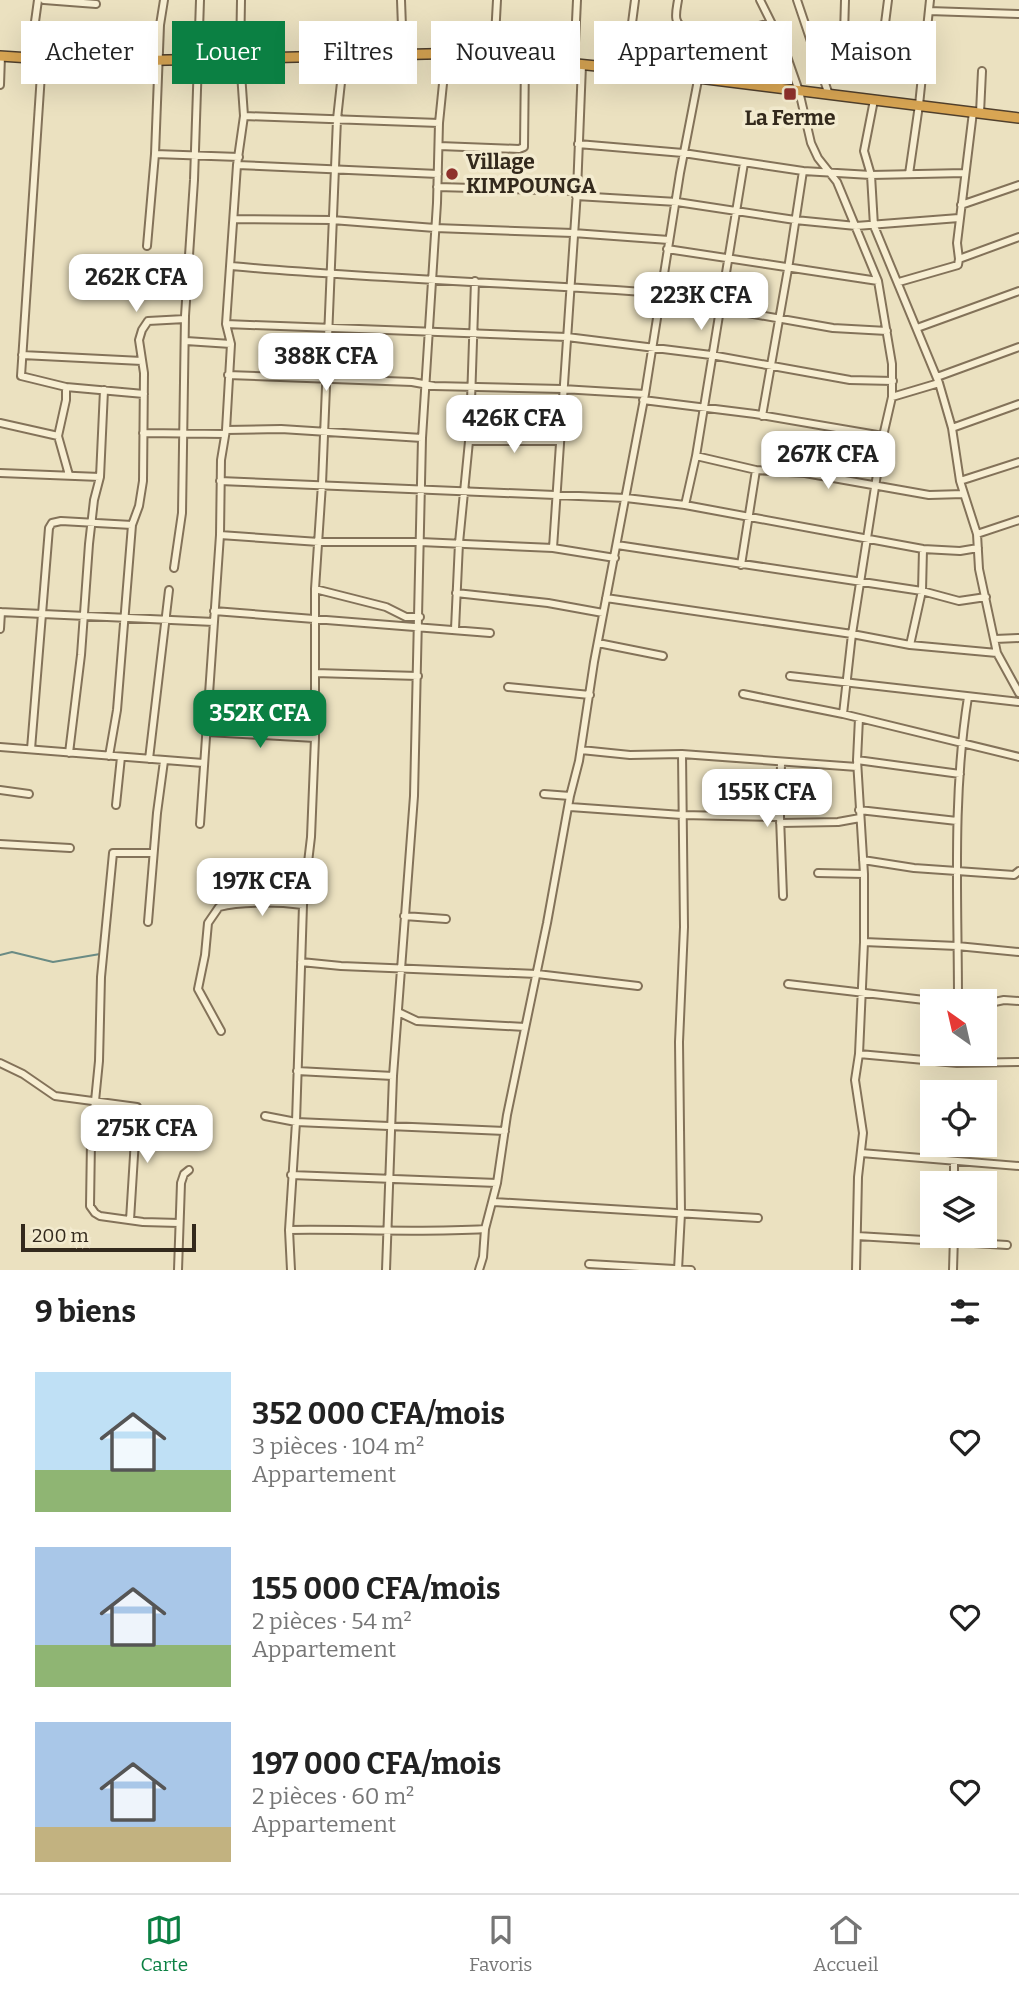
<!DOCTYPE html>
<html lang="fr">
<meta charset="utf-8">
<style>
body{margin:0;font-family:Bitter,serif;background:#f2f2f2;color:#222;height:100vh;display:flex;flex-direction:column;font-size:26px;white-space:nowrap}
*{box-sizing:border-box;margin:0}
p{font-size:23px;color:#767676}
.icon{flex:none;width:38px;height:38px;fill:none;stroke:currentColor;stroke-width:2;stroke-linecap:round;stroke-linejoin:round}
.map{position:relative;height:1270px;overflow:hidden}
.sheet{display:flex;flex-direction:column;background:#fff;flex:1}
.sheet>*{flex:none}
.top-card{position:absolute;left:21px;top:21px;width:978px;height:63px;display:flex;gap:14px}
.needle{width:46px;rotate:326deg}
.tools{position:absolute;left:920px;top:989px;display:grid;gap:14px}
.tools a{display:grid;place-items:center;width:77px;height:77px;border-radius:0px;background:#fff;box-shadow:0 7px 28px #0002;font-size:35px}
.scale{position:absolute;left:21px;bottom:18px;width:175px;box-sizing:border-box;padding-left:7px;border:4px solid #33291c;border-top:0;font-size:19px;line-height:24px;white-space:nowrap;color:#33291c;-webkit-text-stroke:5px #f3ebcf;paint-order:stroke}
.price{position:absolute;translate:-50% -60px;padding:0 16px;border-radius:14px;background:#fff;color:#222;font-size:23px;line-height:46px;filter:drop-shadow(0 2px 4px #0008)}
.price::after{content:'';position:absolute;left:50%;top:42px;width:21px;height:16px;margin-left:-10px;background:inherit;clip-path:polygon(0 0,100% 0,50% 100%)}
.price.on{background:#0b8043;color:#fff}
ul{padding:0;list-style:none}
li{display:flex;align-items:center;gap:21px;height:175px;padding:0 35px}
li span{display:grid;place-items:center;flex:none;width:196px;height:140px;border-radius:0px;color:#555}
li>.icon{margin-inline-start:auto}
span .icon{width:84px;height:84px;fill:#fffc;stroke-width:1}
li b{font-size:30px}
h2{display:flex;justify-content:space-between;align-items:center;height:84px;padding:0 35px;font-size:30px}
.pill{padding:0 24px;border-radius:0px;background:#fff;box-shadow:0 7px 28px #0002;font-size:24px;line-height:63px}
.pill.on{background:#0b8043;color:#fff}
.menu{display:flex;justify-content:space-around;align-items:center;height:98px;border-top:2px solid #e0e0e0;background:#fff;font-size:19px;color:#767676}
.menu a{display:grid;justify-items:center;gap:4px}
.menu .on{color:#0b8043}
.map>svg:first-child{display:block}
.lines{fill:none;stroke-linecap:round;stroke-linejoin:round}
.stream{stroke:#6a8b84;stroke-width:2}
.minor-casing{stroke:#837259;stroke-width:10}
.highway-casing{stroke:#51402d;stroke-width:12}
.minor{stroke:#f7eed2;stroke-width:6}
.highway{stroke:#d8a553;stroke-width:9}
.poi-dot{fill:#8f312c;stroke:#f3ebcf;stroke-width:2.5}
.labels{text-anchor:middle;stroke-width:7;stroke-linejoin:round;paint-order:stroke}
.poi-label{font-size:21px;font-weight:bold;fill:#33291c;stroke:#f3ebcf}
</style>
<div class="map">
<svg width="1019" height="1270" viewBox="0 0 1019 1270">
<rect width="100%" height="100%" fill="#ebe1c0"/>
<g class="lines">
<path class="stream" d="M0 955 12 952 53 962 100 954"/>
<defs>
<path id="minor" d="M44 0 96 4
M401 0 403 54
M678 0C676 13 672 24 687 29L747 32 755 27 771 23
M760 0 784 48 799 91 811 143 818 158 837 182 878 281 892 364V397L883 436 852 634 843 714
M797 0 829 95
M929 11 1019 14
M809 35 883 39 924 47
M844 35 845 0
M883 39 888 0
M494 55 497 0
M30 58 38 0
M42 59 21 376 66 387 144 394
M574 64 577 0
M626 69 635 0
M0 85 1 56
M874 100 864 151 871 175 874 226 939 383 952 428 960 481 977 534 979 569 997 653 1019 693
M980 113 982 71
M244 116 439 123
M578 144 683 153 803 171 871 175 965 173
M439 146 519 149 524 147 525 58
M155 154 239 157
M237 165 438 174
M909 174 919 105 930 0
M437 187 577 191
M576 196 677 202 795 220 856 226 959 218
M961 205 1019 185
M235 219 332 220 435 228 573 233 669 240
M147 246 155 154 160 25 164 0
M667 249 878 281
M959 259 957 243 973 112
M231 266C374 279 518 283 662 293
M899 282 958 265 959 259 1019 237
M660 303 719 308 833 328 887 331
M226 324 567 337 711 355 850 380 893 381
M917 328 1019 291
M186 341 231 344
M22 355 142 361
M228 375 412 382 434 386 562 389 645 394
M937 377 1019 347
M66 387V400L58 436 69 475
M892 397 939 383
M643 400 755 414 883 436
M762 416 788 269 803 171
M0 423 58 436
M952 428 1019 404
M226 430 281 429 422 438
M143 433 225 434
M469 441H559
M696 456 756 470 805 473 929 495 964 494
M0 473 100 477
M220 481 626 498 685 505 923 549 960 551 978 548
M960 481 1019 462
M685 505 696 456 744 163
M977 534 1019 520
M220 535 319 542H420L553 548 615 558
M617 545 922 591 959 601 986 597
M553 548 577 191 582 65
M741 565 756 470
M174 568 182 513 185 316 194 180 200 0
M315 589 386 607 406 617H420
M456 593 548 603 603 613
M606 598 852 634 910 645 997 653
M214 611 490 633
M0 612 214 622
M0 629 1 612
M455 629 459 543 470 431 475 281
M995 639 1019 638
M598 643 663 656
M910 645 922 591 923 549
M315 673 418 676
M790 676 1019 702
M508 687 590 695
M743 694 843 714 1019 757
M207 732 315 738
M0 747 203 763
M31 749 49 528 52 523 61 521 132 525
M581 750 630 755 682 754 857 767
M69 753 81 655 89 544 94 500 100 477 104 390
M109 756 117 710 132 525 139 506 143 481 144 373 139 340 142 330 148 321 185 319
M149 759 169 590
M857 760 960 774
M781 762 780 817 783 896
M0 790 29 794
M544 794 570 796
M116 805 121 757
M570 807 682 815 780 817
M859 810 957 821
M780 823 838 822 860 818
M200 824 220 535 221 460 226 430 231 344 226 324 237 165 244 116 240 59 241 0
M0 844 70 848
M153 853H113L101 977 99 1061 91 1141 90 1206 95 1213 100 1216 143 1222 179 1223
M863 860 914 868 1014 875 1019 871
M818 873 864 874
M404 916 446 919
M148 922 157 813 164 761
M864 942 957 946 1019 952
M301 962 341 966 537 974 638 986
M788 984 933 1001
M958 1001C958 900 952 797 968 697
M985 1004 1004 1000 1019 1001
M398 1012 417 1021 525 1027
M221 1031 198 989 205 955 208 923 219 907C242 901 279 902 303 905
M859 1054 957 1063 1019 1062
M0 1063 23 1074 55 1096 137 1107 130 1220
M297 1071 393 1076
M265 1116 296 1122 505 1131
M861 1153 1019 1166
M291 1175 497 1183
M954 1183V1162
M494 1202 758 1218
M289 1230C355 1229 420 1233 485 1229
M857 1236 1007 1245
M589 1264 691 1270
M178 1270 181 1183 184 1174 189 1170
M291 1270 289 1230 296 1122 303 905 311 837 315 738V589L322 484 337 119 344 55
M386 1270 393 1076 414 796 422 438 437 203 439 123 446 54
M479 1270 483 1257 485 1229 497 1183 507 1115 547 923 570 796 579 761 594 662 645 394 680 173 698 80
M678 1270 681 1213 679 1042 684 927 682 754
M856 1270 858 1177 863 1133 855 1080 859 1054 864 942V874L857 760 859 718
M953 1270 954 1236"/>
<path id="highway" d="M0 56 76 61H124L469 53 626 69 1019 118"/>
</defs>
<use href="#minor" class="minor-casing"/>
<use href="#highway" class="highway-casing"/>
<use href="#minor" class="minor"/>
<use href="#highway" class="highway"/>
</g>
<g class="poi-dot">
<rect x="783" y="87" width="14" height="14" rx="3.5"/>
<circle cx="452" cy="174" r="7"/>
</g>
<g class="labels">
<g class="poi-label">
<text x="790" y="125">La Ferme</text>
<text x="466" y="169" text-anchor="start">Village<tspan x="466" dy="24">KIMPOUNGA</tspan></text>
</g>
</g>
</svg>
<div class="tools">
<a><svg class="needle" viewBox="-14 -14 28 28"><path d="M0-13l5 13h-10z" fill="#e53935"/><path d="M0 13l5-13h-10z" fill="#767676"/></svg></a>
<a><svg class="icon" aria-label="locate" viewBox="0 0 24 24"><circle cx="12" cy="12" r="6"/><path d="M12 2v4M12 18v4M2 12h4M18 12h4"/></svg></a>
<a><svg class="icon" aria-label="layers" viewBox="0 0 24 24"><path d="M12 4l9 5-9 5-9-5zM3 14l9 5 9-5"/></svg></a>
</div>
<div class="scale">200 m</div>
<b class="price" style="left:136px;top:314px">262K CFA</b>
<b class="price" style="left:701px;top:332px">223K CFA</b>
<b class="price" style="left:326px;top:393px">388K CFA</b>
<b class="price" style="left:514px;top:455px">426K CFA</b>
<b class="price" style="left:828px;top:491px">267K CFA</b>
<b class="price on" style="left:260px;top:750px">352K CFA</b>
<b class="price" style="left:767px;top:829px">155K CFA</b>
<b class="price" style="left:262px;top:918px">197K CFA</b>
<b class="price" style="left:147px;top:1165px">275K CFA</b>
<div class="top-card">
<a class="pill">Acheter</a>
<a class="pill on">Louer</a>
<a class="pill">Filtres</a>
<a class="pill">Nouveau</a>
<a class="pill">Appartement</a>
<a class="pill">Maison</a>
</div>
</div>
<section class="sheet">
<h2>9 biens<svg class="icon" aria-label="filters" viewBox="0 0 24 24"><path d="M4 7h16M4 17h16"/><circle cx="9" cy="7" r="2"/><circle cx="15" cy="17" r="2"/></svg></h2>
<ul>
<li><span style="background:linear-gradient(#bfe0f5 70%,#8fb573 0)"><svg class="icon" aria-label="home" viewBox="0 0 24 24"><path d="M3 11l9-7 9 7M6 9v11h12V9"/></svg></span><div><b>352 000 CFA/mois</b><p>3 pièces · 104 m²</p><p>Appartement</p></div><svg class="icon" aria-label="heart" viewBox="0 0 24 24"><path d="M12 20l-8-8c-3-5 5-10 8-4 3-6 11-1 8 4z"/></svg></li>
<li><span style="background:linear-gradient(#a9c7e8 70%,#8fb573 0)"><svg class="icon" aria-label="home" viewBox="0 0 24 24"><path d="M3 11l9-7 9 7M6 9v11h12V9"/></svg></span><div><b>155 000 CFA/mois</b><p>2 pièces · 54 m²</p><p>Appartement</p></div><svg class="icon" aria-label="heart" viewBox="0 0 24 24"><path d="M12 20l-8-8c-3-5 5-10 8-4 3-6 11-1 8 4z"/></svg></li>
<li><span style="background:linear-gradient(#a9c7e8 75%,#c2b280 0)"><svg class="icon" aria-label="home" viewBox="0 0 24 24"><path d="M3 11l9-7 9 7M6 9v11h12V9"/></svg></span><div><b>197 000 CFA/mois</b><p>2 pièces · 60 m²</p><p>Appartement</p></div><svg class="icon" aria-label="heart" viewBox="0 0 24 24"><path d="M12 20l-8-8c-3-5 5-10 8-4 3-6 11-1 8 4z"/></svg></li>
</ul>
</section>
<nav class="menu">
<a class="on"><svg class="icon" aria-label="map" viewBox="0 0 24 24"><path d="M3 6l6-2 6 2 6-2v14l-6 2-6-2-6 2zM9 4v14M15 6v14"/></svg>Carte</a>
<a><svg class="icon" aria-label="saved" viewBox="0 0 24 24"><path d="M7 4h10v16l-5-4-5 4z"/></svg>Favoris</a>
<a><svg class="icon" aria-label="home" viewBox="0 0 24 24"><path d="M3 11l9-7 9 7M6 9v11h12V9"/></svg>Accueil</a>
</nav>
